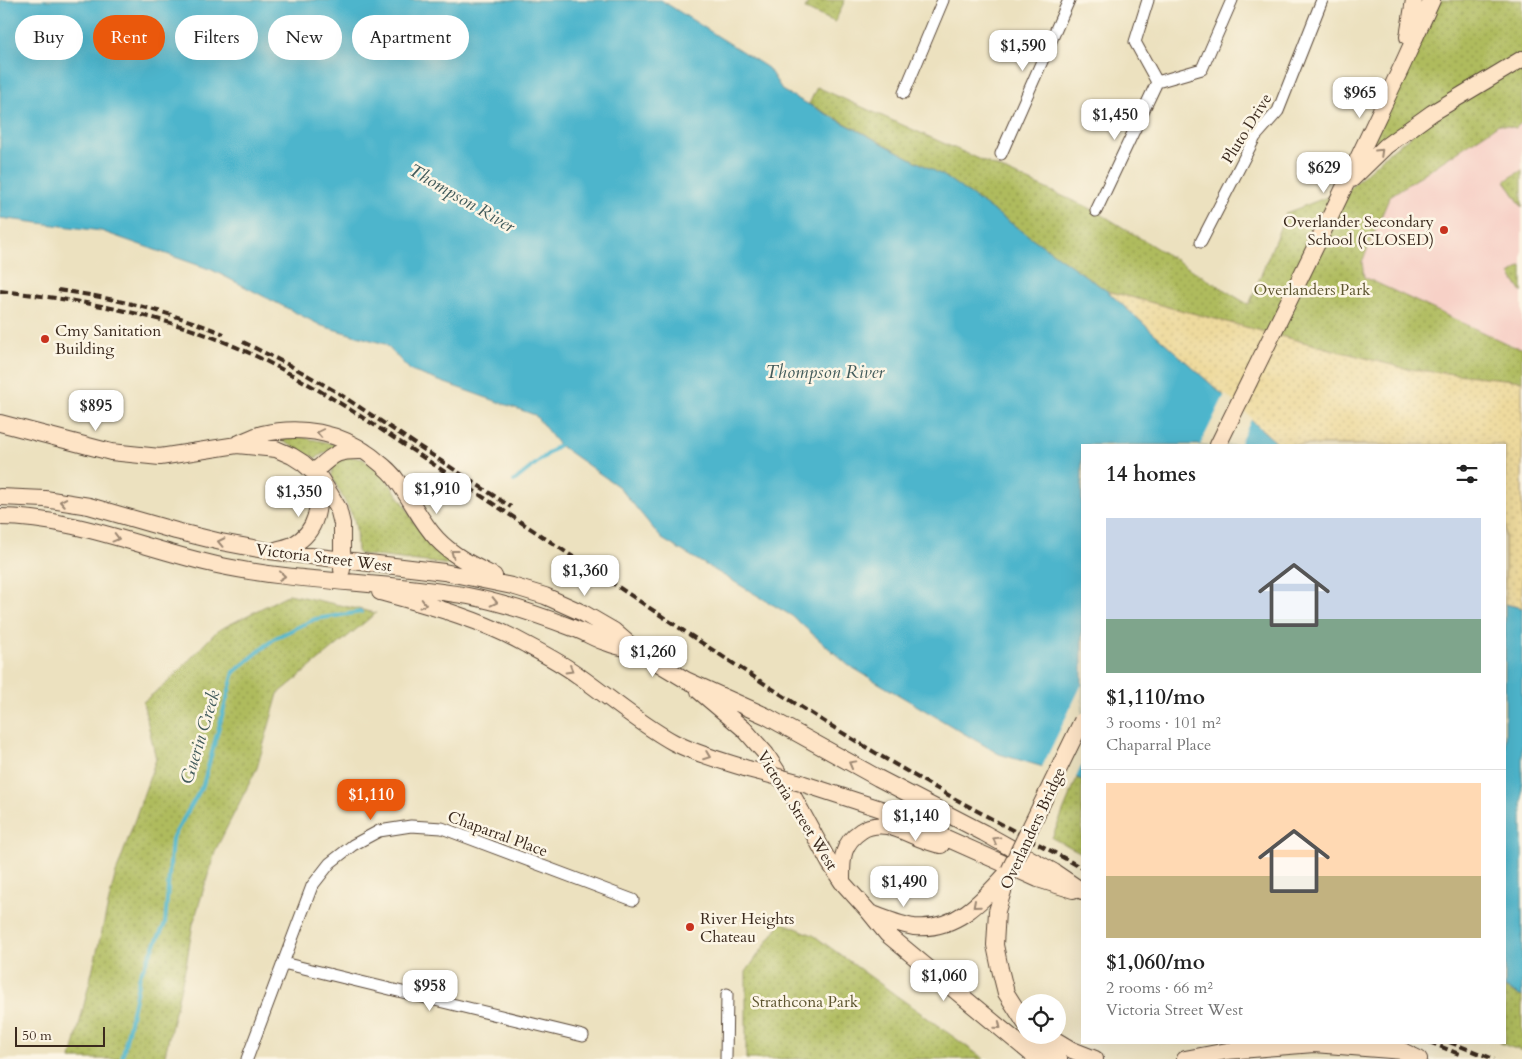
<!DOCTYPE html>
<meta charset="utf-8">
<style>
body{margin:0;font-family:Cardo,serif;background:#f2f2f2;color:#222;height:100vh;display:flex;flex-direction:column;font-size:19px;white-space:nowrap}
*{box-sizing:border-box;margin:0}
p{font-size:16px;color:#767676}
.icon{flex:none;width:28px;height:28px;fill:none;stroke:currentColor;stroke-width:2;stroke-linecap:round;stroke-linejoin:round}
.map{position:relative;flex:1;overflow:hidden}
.drawer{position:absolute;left:1081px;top:444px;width:425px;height:600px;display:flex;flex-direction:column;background:#fff;border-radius:0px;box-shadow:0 5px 20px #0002}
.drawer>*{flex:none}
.banner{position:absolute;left:15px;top:15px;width:475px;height:45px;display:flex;gap:10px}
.fabs{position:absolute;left:1016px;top:994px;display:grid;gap:10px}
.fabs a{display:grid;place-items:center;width:50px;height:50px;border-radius:50%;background:#fff;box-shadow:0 5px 20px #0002;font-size:25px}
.scale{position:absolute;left:15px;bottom:12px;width:90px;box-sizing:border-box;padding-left:5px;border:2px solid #3b2a1e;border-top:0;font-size:14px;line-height:18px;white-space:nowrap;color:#3b2a1e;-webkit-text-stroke:4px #fcf5e5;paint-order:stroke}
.price{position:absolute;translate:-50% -42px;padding:0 11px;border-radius:10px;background:#fff;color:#222;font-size:16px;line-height:32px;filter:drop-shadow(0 1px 2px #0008)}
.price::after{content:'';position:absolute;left:50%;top:30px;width:15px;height:11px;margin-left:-8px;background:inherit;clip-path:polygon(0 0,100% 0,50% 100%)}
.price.active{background:#ea580c;color:#fff}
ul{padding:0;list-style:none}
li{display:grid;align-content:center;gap:10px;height:265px;padding:0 25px}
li+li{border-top:1px solid #e0e0e0}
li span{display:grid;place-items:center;height:155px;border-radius:0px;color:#555}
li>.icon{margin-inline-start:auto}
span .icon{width:90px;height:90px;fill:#fffc;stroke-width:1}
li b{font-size:21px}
h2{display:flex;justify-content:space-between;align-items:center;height:60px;padding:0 25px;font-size:21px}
.pill{padding:0 18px;border-radius:22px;background:#fff;box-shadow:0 5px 20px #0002;font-size:18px;line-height:45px}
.pill.active{background:#ea580c;color:#fff}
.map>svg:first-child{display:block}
.built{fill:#f7d1c7}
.green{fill:url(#green-dots);stroke:#75723e}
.sand{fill:url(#sand-dots);stroke:#94825e}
.water{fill:#4eb5cc;stroke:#447075}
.pier{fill:#ece1bf}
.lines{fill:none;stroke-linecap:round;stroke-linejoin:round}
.stream{stroke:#4eb5cc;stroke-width:4}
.street-casing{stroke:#564536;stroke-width:13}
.secondary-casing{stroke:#564536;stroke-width:18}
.street{stroke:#fff;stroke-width:11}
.secondary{stroke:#fee4c6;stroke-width:16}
.rail{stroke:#3b2a1e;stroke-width:4;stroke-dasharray:8 4;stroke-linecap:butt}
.secondary-bridge-casing{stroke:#564536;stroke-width:18;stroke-linecap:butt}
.secondary-bridge{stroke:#fee4c6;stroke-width:16}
.oneway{stroke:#9c8772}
.poi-dot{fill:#c8321e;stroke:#fcf5e5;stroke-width:2}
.labels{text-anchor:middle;stroke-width:5;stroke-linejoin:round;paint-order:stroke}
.street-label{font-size:16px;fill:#3b2a1e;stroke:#fcf5e5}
.poi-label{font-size:16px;fill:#3b2a1e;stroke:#fcf5e5;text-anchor:start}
.park-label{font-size:16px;fill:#5e5631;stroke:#fcf5e5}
.water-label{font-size:18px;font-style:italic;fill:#425b5b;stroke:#fcf5e5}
</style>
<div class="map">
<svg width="1522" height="1059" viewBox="0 0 1522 1059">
<defs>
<pattern id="green-dots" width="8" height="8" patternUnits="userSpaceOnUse" patternTransform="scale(1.25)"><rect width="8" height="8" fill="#afbb5d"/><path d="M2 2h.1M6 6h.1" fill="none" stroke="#90984c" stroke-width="1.8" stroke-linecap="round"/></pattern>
<pattern id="sand-dots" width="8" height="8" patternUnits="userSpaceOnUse" patternTransform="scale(1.25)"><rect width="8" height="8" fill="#eeda9e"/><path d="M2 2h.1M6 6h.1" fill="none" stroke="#cdbb88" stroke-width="1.8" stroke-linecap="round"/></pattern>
</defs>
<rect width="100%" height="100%" fill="#fcf5e5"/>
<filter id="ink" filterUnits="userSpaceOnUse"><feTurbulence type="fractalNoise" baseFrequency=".02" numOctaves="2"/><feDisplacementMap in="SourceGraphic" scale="10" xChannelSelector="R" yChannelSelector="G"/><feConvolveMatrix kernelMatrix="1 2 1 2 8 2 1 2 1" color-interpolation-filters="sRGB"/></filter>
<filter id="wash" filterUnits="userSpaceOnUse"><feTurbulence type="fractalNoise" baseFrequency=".0096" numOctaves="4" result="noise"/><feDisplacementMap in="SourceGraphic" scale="20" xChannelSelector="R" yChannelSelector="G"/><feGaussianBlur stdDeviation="1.12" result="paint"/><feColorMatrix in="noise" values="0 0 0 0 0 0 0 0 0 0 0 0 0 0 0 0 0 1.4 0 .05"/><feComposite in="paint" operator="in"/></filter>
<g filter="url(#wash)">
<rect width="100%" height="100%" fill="#ece1bf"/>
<path class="built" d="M1517 110 1522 125V349L1349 278 1382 182Z"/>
<path class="green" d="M809 0H845L835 22 805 9Z
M1440 0H1522V55L1365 158Z
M1522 64V122L1516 128 1499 124 1390 196 1362 262 1364 277 1512 346 1522 348V381L1407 369 1107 291 944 176 809 104 817 87 1096 211 1249 305 1286 213 1350 188 1388 153 1435 117Z
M1522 170V207L1505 181Z
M1522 266V293L1510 274Z
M301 437 335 444V447L316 458 309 455 279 439Z
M348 456 363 459 382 473 405 505 415 524 433 546 453 564 452 565 359 554 357 551 356 529 354 519 332 477C331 465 337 460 348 456Z
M289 594 376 613 278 694 257 768 216 849 193 924 186 965 164 1059H71L115 876 156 759 143 702 168 682 217 631Z
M1077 778 1082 780V853L1052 838Z
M781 922 813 935 984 1059H746V972Z
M1505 988 1522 997V1051L1499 1043 1505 1042Z"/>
<path class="sand" d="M1107 291 1407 369 1522 381V608L1505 604V445H1279Z"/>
<path class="water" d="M0 0H661L768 68 783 91 944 176 1107 291 1279 445H1082V780L1071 775 999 754 848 665 792 616 662 539 619 487 559 445 535 415 411 371 385 344 322 326 212 270 101 231 0 218Z
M1505 604 1522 608V997L1505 988Z"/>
<path class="pier" d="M1225 394 1252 418 1239 445H1200Z
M1082 684V764L1075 780 1041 769Z"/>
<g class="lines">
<path class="stream" d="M514 481 559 445
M122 1059 140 975 165 924 172 839 203 785 234 672 275 638 315 619 361 612"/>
</g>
</g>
<g filter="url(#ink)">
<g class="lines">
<defs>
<path id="street" d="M1148 0 1135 42 1157 82
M1157 82 1202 69 1232 0
M904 93 943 0
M1001 154 1069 0
M1096 211 1157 82
M1201 242 1255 137 1278 111 1322 0
M283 963 583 1036
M247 1059 312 886 330 863 353 845 379 831 411 826 442 828 633 900
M726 1059 727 994"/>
<path id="secondary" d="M1408 37 1414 0
M1352 179 1386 146 1432 113 1522 59
M0 423 111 452 160 457 237 445 276 449 292 456 303 463 320 478 330 494 338 508 342 524V570
M237 444C245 441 254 436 262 434 301 425 339 432 371 456 381 464 391 471 398 482 412 501 421 522 437 539 453 556 474 566 494 576
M1218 445 1331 215 1402 66 1432 0
M314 472C334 454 336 450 364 451
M0 497 45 499 89 506 176 531 221 542 269 551 444 572 512 586 545 596 583 613 614 631 636 650 686 680 766 716 878 778 984 833 1054 872 1082 891
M0 517C74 517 145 549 217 565 300 583 385 581 468 596 504 603 539 615 573 628 585 632 596 640 608 643 616 646 625 648 633 650
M276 550C282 548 289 547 294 544 319 531 319 503 320 478
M380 592C431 606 481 619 527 645 544 654 563 664 579 676 609 697 640 724 673 742 696 754 723 761 748 769
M699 691 744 729 766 754 793 796 829 862 842 882 870 913 887 934 1033 1055 1043 1059
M801 783 881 809 1038 879 1073 890
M1007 878 997 911 995 945 1000 969 1006 993 1025 1023
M842 882C842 860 841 844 861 831 868 826 878 825 887 826 905 830 922 842 941 845
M870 913C884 918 900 925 914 927 957 931 983 900 1009 871
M1033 1035 1039 1044 1059 1059
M1047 1035 1072 1050 1095 1059
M1394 1047 1419 1059
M1185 1059 1227 1051 1314 1044 1403 1051"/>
</defs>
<use href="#street" class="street-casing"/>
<use href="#secondary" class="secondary-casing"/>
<use href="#street" class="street"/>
<use href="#secondary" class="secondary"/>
<path class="rail" d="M58 290C115 298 171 312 224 334
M0 291C73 299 144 311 212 337 292 368 362 417 433 464 518 520 602 576 687 633 758 680 829 726 903 769 962 804 1023 835 1082 868
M243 342 291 366 335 391 511 507
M1429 1042 1459 1054
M1449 1042 1494 1059"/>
<defs>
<path id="secondary-bridge" d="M748 769 801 783
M1009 871 1082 721"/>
</defs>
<use href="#secondary-bridge" class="secondary-bridge-casing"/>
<use href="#secondary-bridge" class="secondary-bridge"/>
</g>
<defs><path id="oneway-chevron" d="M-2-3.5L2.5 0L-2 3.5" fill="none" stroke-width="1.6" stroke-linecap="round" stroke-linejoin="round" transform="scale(1.25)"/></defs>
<g class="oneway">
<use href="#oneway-chevron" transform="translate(1380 152) rotate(-44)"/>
<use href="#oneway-chevron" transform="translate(320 433) rotate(-168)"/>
<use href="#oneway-chevron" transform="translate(63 502) rotate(-170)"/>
<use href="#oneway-chevron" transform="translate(116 538) rotate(15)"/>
<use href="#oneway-chevron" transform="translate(221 542) rotate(-168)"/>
<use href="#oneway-chevron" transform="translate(454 553) rotate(-143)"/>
<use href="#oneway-chevron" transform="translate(282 576) rotate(6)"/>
<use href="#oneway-chevron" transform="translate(494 602) rotate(13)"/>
<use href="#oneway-chevron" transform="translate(423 604) rotate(15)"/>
<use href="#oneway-chevron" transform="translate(570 670) rotate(31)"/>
<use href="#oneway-chevron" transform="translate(707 756) rotate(21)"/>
<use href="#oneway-chevron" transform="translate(852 764) rotate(-151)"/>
<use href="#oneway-chevron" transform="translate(996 840) rotate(-151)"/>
<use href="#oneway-chevron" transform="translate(976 905) rotate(139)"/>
<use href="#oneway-chevron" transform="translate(998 1026) rotate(39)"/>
</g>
</g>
<g class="poi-dot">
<circle cx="1444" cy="230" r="5"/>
<circle cx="45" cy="339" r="5"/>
<circle cx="690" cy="927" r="5"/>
</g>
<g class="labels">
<g class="street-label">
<text transform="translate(1246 128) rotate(-58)" y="6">Pluto Drive</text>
<text transform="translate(324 557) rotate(7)" y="6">Victoria Street West</text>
<text transform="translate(798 810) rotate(58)" y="6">Victoria Street West</text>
<text transform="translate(1032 828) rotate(-65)" y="6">Overlanders Bridge</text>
<text transform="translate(498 833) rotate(20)" y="6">Chaparral Place</text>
</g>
<g class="poi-label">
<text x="1434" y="227" text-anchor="end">Overlander Secondary<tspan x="1434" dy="18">School (CLOSED)</tspan></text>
<text x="55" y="336">Cmy Sanitation<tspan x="55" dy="18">Building</tspan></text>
<text x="700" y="924">River Heights<tspan x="700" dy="18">Chateau</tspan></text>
</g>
<g class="park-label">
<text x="1312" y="295">Overlanders Park</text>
<text x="805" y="1007">Strathcona Park</text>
</g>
<g class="water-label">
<text transform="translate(462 198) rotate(30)" y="6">Thompson River</text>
<text x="825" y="378">Thompson River</text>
<text transform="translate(200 737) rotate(-73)" y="6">Guerin Creek</text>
</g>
</g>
</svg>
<div class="fabs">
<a><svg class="icon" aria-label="locate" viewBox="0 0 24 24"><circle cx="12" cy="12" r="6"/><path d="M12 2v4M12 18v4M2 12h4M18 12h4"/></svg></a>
</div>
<div class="scale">50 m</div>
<b class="price" style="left:1023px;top:72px">$1,590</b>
<b class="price" style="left:1360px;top:119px">$965</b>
<b class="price" style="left:1115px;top:141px">$1,450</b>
<b class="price" style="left:1324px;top:194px">$629</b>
<b class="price" style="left:96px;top:432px">$895</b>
<b class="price" style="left:437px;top:515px">$1,910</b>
<b class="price" style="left:299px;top:518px">$1,350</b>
<b class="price" style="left:585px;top:597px">$1,360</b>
<b class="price" style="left:653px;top:678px">$1,260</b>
<b class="price active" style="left:371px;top:821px">$1,110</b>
<b class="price" style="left:916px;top:842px">$1,140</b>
<b class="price" style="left:904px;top:908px">$1,490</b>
<b class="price" style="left:944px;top:1002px">$1,060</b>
<b class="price" style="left:430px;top:1012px">$958</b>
<div class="banner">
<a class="pill">Buy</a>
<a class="pill active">Rent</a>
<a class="pill">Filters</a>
<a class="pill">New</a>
<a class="pill">Apartment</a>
</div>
<section class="drawer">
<h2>14 homes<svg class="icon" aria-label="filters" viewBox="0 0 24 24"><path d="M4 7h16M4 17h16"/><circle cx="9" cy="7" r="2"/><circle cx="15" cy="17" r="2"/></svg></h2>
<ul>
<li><span style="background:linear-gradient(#c9d6e8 65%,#7fa58c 0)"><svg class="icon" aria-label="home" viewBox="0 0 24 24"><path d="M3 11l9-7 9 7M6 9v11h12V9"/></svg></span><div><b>$1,110/mo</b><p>3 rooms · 101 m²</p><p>Chaparral Place</p></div></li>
<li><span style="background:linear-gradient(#ffd9b3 60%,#c2b280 0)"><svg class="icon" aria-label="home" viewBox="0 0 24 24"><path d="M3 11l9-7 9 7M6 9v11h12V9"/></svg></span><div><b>$1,060/mo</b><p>2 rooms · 66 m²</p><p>Victoria Street West</p></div></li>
</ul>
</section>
</div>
